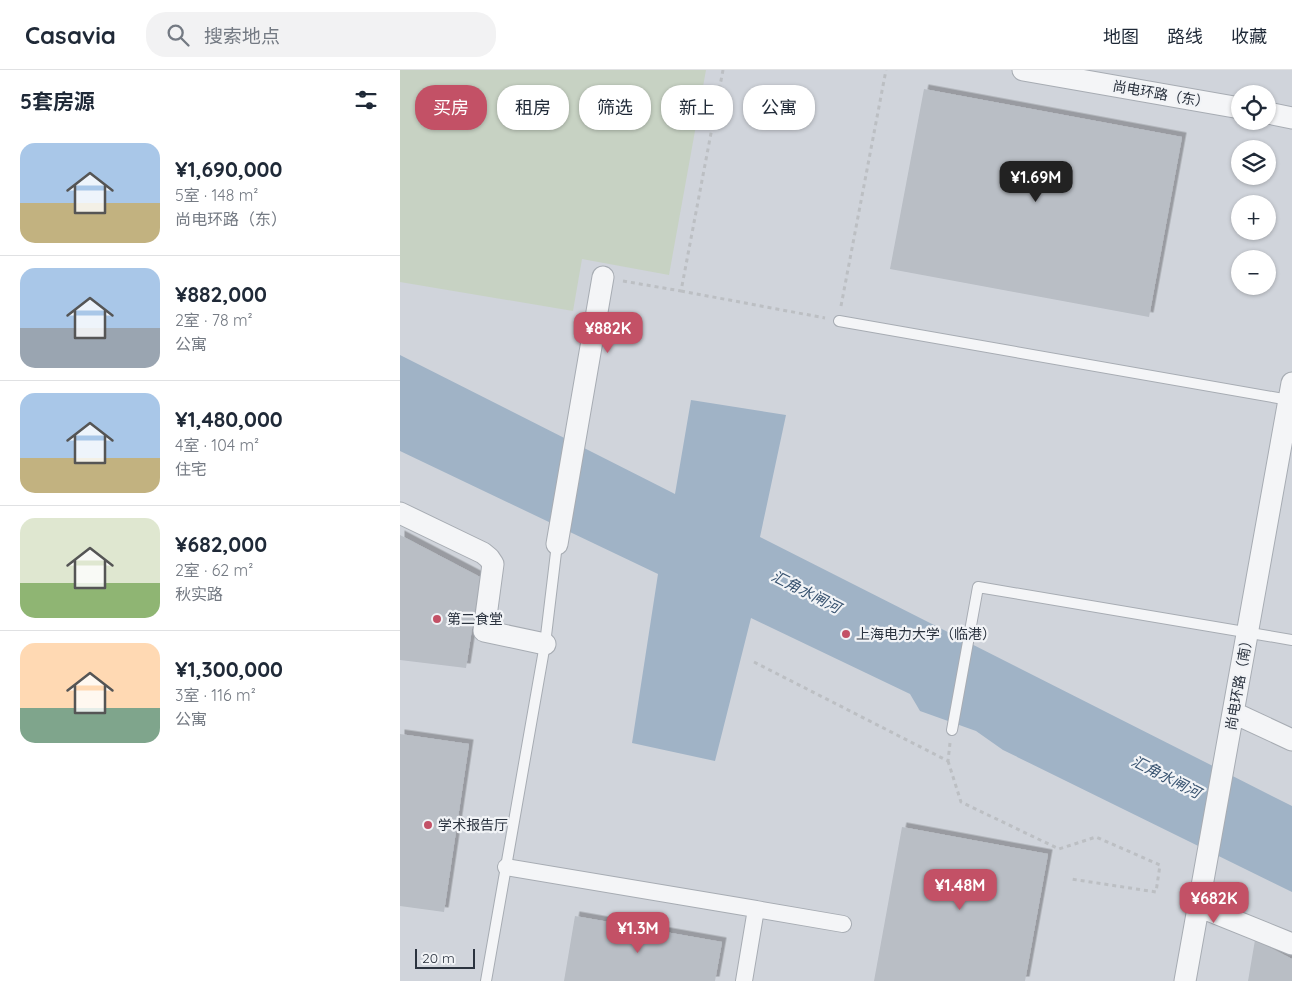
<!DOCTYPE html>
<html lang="zh">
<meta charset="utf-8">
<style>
body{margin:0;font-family:Quicksand,"Noto Sans SC",sans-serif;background:#f2f2f3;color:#1f2937;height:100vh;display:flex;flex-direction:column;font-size:19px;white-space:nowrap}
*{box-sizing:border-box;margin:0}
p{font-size:16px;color:#747a83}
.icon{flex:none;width:28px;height:28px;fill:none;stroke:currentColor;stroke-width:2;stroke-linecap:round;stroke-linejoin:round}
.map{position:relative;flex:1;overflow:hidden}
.details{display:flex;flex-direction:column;background:#fff;width:400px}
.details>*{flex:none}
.guide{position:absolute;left:15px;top:15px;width:475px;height:45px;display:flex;gap:10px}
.controls{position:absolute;left:831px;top:15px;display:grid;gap:10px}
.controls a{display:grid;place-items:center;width:45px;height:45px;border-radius:50%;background:#fff;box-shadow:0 1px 4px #0004;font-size:25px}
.scale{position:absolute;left:15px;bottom:12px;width:60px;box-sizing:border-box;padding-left:5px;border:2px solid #2b333f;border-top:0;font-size:14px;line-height:18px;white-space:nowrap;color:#2b333f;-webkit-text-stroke:4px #f1f3f6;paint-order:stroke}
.price{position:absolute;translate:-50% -42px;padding:0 11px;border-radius:10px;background:#c35166;color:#fff;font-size:16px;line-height:32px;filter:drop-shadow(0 1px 2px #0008)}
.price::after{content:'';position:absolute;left:50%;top:30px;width:15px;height:11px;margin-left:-8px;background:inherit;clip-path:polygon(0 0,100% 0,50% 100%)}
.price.on{background:#222;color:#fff}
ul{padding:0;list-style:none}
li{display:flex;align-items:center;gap:15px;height:125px;padding:0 20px}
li+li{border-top:1px solid #e0e1e3}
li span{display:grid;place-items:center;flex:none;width:140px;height:100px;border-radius:15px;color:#555}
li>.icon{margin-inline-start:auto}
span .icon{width:60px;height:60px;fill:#fffc;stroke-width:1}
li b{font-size:21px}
h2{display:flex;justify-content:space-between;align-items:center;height:60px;padding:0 20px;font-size:21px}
.pill{padding:0 18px;border-radius:20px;background:#fff;box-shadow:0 1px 4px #0004;font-size:18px;line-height:45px}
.pill.on{background:#c35166;color:#fff}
header{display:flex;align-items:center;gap:30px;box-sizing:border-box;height:70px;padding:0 25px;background:#fff;border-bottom:1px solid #e0e1e3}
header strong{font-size:24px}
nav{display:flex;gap:28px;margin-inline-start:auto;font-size:18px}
.search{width:350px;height:45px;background:#f2f2f3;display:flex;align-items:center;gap:12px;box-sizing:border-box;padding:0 18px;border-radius:20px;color:#747a83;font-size:19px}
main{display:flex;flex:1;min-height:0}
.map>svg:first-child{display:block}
.built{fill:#d0d4db;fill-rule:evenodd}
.green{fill:#c7d2c3}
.water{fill:#a0b3c6}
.building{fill:#b9bec5;filter:url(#shadow)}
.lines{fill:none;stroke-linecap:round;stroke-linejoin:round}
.service-casing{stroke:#a7acb3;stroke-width:12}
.pedestrian-casing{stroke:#a7acb3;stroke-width:18}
.minor-casing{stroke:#a7acb3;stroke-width:23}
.path{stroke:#bcbfc3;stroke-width:3;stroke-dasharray:4 4;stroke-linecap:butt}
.service{stroke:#f4f5f7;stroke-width:10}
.pedestrian{stroke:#f4f5f7;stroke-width:16}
.minor{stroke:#f4f5f7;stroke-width:21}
.poi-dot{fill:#c35166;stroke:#f1f3f6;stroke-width:2}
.labels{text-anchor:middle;stroke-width:4.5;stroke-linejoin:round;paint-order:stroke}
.street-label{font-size:14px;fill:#2b333f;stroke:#f1f3f6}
.poi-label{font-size:14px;fill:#2b333f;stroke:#f1f3f6;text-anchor:start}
.water-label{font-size:15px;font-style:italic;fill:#385370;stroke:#f1f3f6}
</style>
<header>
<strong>Casavia</strong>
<div class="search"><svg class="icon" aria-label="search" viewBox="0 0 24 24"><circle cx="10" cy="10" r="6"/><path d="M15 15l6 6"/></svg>搜索地点</div>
<nav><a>地图</a><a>路线</a><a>收藏</a></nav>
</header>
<main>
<section class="details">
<h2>5套房源<svg class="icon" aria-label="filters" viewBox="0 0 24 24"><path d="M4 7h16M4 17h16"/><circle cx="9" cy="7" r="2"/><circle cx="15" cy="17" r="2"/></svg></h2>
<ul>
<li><span style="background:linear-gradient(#a9c7e8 60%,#c2b280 0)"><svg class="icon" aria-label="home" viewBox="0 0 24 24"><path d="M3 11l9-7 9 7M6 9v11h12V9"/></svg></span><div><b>¥1,690,000</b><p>5室 · 148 m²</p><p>尚电环路（东）</p></div></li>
<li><span style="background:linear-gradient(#a9c7e8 60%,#9aa5b1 0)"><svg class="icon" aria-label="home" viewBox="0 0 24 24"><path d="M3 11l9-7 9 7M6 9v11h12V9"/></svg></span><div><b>¥882,000</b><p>2室 · 78 m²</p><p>公寓</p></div></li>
<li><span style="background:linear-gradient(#a9c7e8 65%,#c2b280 0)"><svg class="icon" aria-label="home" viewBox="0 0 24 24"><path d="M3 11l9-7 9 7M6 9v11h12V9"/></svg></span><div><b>¥1,480,000</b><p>4室 · 104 m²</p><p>住宅</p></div></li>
<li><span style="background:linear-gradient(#dfe7d0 65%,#8fb573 0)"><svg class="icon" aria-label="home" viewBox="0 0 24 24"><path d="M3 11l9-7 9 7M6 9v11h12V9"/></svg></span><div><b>¥682,000</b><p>2室 · 62 m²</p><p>秋实路</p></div></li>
<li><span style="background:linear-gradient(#ffd9b3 65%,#7fa58c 0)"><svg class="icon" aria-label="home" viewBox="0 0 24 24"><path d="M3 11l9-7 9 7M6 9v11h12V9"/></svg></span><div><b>¥1,300,000</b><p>3室 · 116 m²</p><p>公寓</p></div></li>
</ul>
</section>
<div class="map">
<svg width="892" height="911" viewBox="0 0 892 911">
<defs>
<filter id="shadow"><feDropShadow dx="4.5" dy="-4.5" stdDeviation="0" flood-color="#0004"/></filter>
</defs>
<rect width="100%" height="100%" fill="#e1e5e9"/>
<path class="built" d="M0 0H892V911H0ZM840 24H868V51H840ZM840 79H868V106H840ZM840 134H868V161H840ZM840 189H868V216H840Z"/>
<path class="green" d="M0 0H306L269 205 182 189 173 241 0 212Z"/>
<path class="water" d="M0 285 275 424 291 330 386 345 360 467 892 736V822L603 680 576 661 520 641 510 624 351 548 315 691 232 673 258 504 0 381Z"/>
<path class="building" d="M524 19 782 67 749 247 490 199Z
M0 465 80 507 66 598 0 590Z
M0 664 69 674 44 842 0 836Z
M502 757 648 784 625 911H474Z
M175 846 322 872 315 911H164Z
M855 870 892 889V911H848Z"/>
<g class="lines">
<defs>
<path id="service" d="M439 251 889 330
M552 660 578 517 892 570
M86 911 145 574 157 474"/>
<path id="pedestrian" d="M106 797 356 839 344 911
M356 839 443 854"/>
<path id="minor" d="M623 0 840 38
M868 43 892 48
M0 443 83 483 89 488 93 494 84 561 145 574
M157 474 203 207
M834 643 892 670
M798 836 892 874
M785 911 892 313"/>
</defs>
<use href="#service" class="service-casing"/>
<use href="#pedestrian" class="pedestrian-casing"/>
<use href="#minor" class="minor-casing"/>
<path class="path" d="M223 211 281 221 323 0
M281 221 425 248
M441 236 486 0
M354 592 548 691 550 673
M548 691 561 732 659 779 696 767 760 795 756 822 671 809"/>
<use href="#service" class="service"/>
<use href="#pedestrian" class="pedestrian"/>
<use href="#minor" class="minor"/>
</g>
<g class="poi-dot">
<circle cx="37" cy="549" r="5"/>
<circle cx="446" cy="564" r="5"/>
<circle cx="28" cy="755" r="5"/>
</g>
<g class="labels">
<g class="street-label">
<text transform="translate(761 24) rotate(10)" y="5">尚电环路（东）</text>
<text transform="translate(839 612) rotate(-80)" y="5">尚电环路（南）</text>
</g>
<g class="poi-label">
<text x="47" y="554">第二食堂</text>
<text x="456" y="569">上海电力大学（临港）</text>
<text x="38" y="760">学术报告厅</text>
</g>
<g class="water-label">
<text transform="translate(406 522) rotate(27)" y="5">汇角水闸河</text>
<text transform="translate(766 707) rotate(27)" y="5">汇角水闸河</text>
</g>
</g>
</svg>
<div class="controls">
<a><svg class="icon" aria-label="locate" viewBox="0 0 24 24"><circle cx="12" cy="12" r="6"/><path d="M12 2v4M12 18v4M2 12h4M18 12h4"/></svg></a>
<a><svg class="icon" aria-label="layers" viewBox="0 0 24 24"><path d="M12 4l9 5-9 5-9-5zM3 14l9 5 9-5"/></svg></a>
<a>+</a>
<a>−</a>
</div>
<div class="scale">20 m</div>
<b class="price on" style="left:636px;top:133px">¥1.69M</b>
<b class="price" style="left:208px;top:284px">¥882K</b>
<b class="price" style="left:560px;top:841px">¥1.48M</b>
<b class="price" style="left:814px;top:854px">¥682K</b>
<b class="price" style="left:238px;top:884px">¥1.3M</b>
<div class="guide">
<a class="pill on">买房</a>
<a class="pill">租房</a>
<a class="pill">筛选</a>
<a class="pill">新上</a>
<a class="pill">公寓</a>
</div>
</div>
</main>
